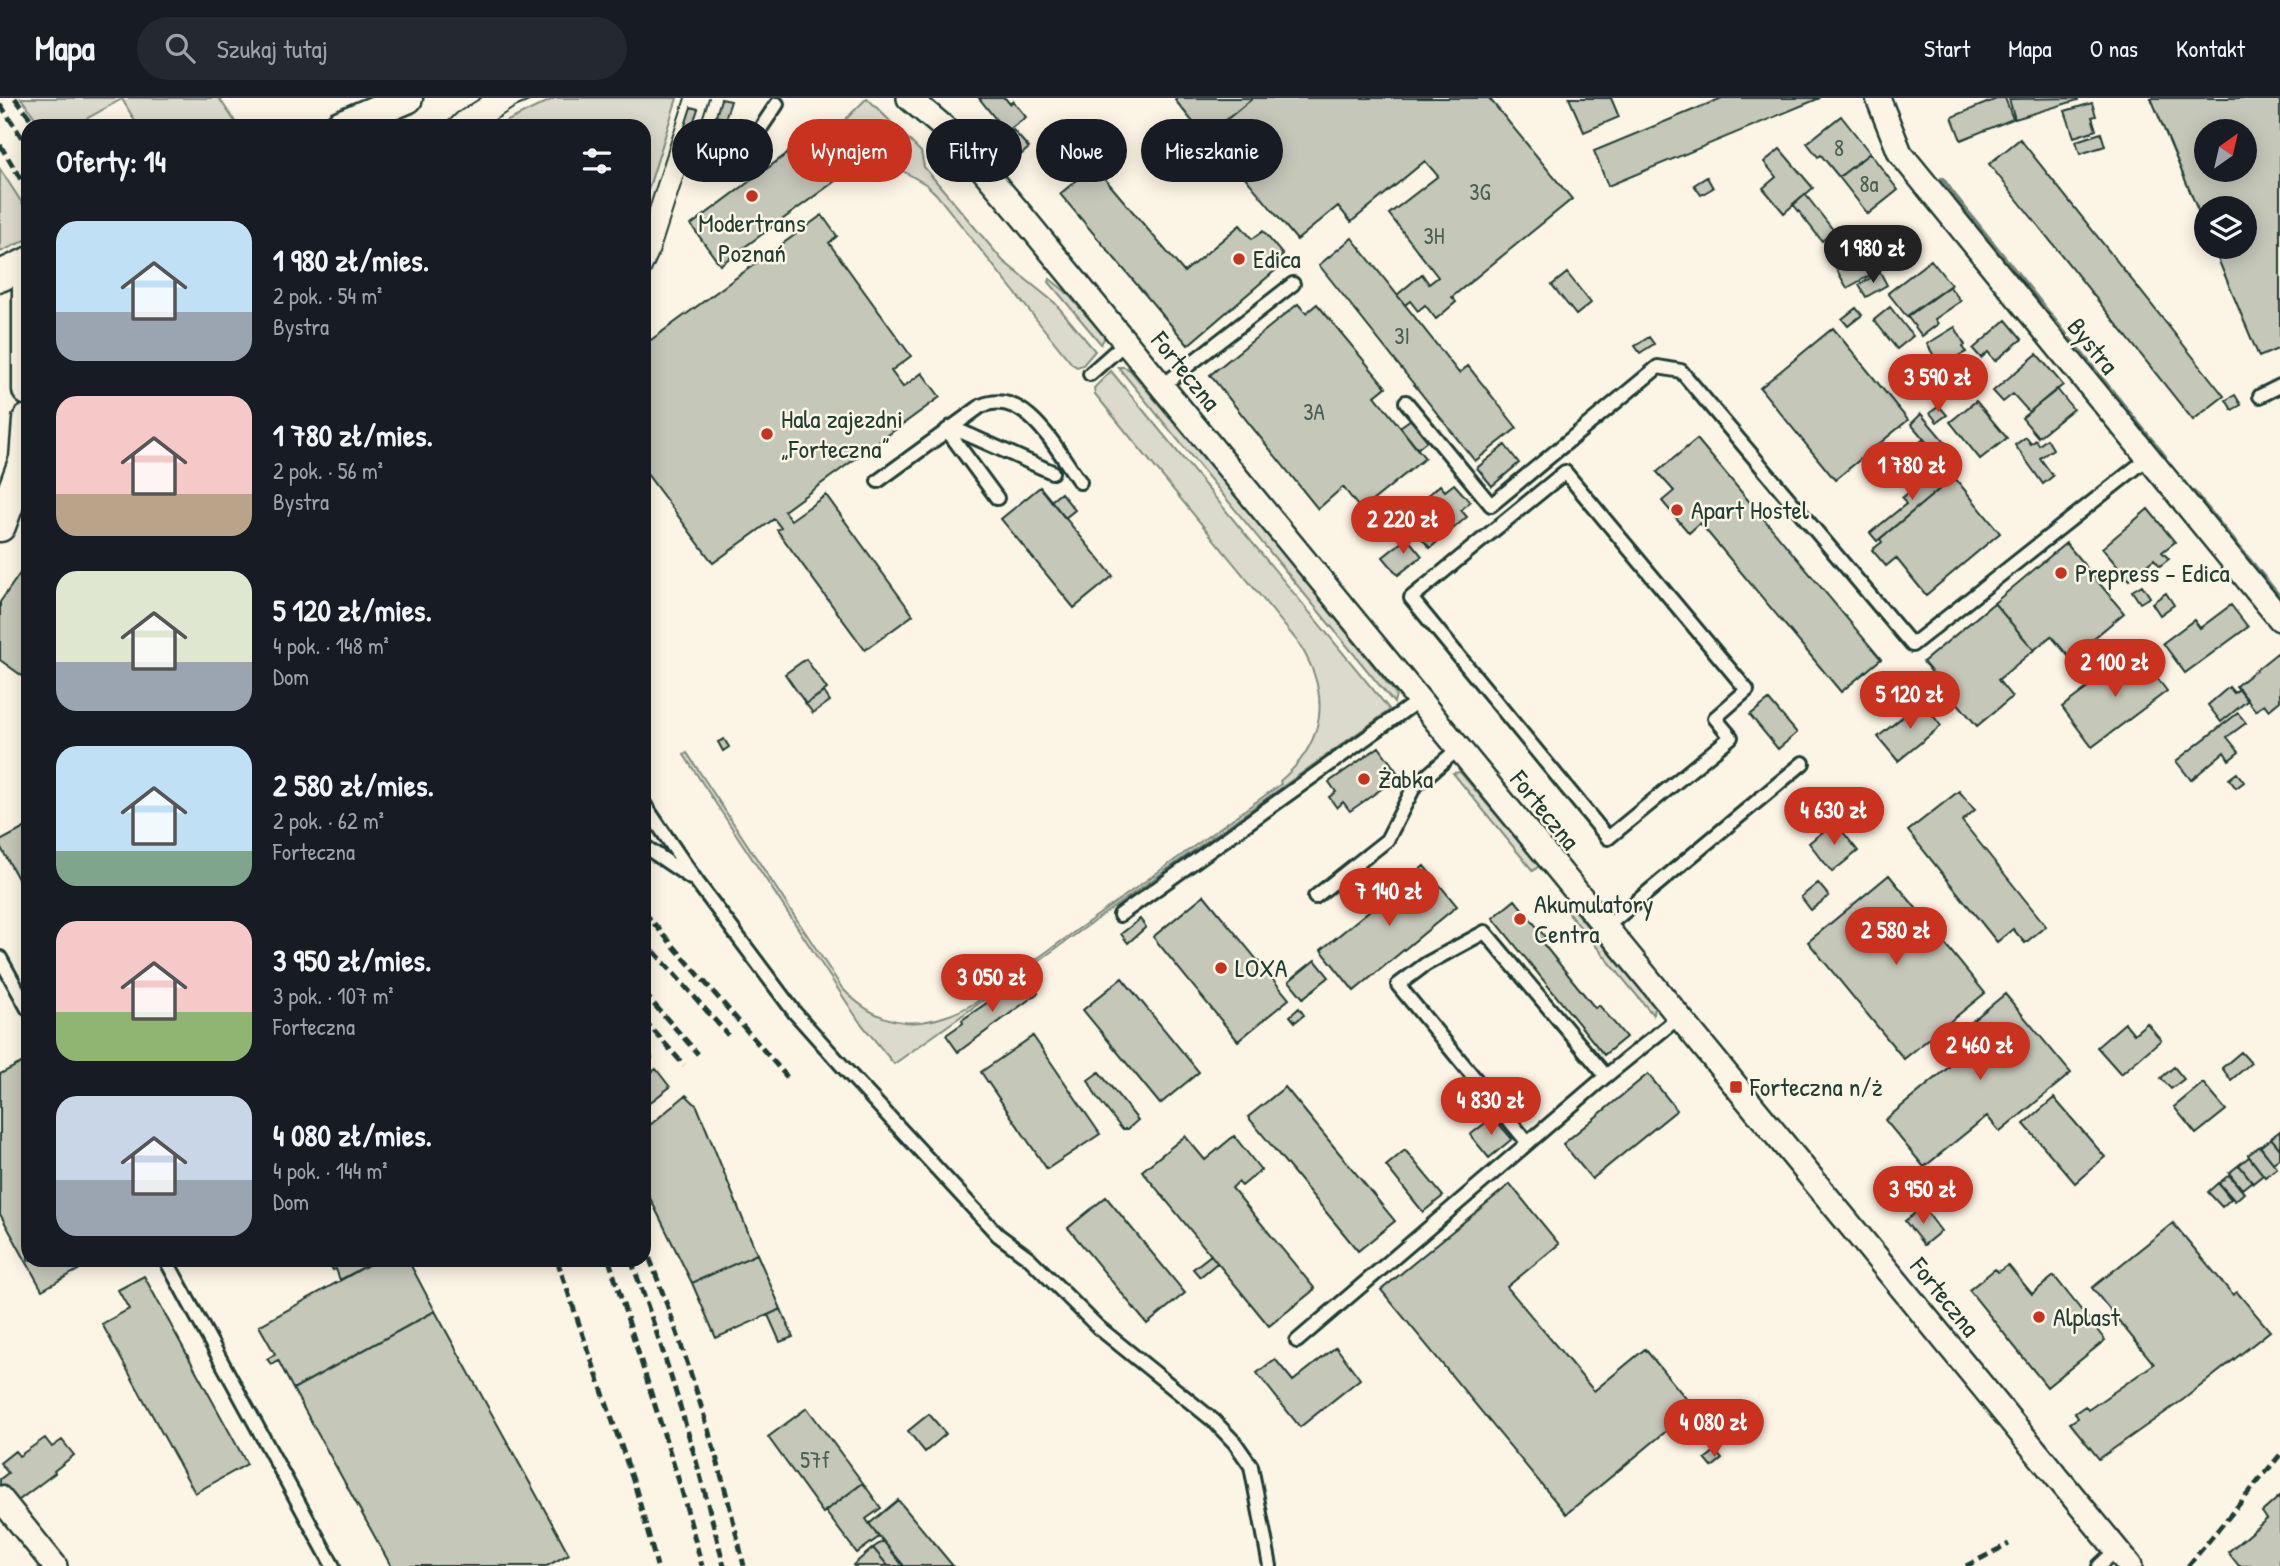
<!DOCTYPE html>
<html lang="pl">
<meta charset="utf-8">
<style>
body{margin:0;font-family:"Patrick Hand",sans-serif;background:#242831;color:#f1f3f6;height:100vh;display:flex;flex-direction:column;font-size:26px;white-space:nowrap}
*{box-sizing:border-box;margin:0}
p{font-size:23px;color:#9ea1a6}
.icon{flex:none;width:38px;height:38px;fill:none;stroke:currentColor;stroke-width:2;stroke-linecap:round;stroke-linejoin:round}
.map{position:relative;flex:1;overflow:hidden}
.panel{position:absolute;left:21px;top:21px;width:630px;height:1148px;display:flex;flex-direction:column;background:#171b24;border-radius:21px;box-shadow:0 4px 18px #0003}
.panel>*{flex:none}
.hud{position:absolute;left:672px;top:21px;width:665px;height:63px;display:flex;gap:14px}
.needle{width:46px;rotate:34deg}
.controls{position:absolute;left:2194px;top:21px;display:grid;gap:14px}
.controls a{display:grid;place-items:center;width:63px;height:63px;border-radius:50%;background:#171b24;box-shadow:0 4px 18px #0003;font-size:35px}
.price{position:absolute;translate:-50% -60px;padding:0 16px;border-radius:24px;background:#c8321e;color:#fff;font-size:23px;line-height:46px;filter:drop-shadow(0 2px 4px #0008)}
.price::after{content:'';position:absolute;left:50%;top:42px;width:21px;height:16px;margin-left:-10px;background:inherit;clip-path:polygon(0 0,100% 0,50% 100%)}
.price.on{background:#222;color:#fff}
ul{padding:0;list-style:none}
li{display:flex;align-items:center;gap:21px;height:175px;padding:0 35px}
li span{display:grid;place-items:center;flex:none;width:196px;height:140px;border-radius:21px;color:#555}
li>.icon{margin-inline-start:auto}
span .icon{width:84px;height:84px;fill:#fffc;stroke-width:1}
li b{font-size:30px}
h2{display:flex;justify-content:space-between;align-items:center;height:84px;padding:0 35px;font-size:30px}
.chip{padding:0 24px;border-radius:32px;background:#171b24;box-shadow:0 4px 18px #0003;font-size:24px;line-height:63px}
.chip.on{background:#c8321e;color:#fff}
header{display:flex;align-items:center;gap:42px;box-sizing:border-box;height:98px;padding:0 35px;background:#171b24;border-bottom:2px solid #363941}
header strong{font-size:33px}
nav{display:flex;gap:38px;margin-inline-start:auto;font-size:24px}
.search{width:490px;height:63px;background:#242831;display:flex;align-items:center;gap:18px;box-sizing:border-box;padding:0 24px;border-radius:38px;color:#9ea1a6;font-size:26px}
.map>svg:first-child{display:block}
.grass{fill:#dcdacc;stroke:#7e8c80;stroke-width:2}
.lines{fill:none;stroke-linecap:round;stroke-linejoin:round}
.stream{stroke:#758479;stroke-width:8}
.building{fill:#c5c7b9;stroke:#1f3d34;stroke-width:2;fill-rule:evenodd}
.service-casing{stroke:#1f3d34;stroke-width:18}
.minor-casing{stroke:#1f3d34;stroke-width:28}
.tertiary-casing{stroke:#1f3d34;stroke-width:35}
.service{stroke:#fcf5e5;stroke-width:12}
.minor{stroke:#fcf5e5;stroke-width:23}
.tertiary{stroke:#fcf5e5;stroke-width:30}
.tram{stroke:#1f3d34;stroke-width:2}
.rail{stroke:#1f3d34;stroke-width:5;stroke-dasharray:10 5;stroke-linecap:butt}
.poi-dot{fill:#c8321e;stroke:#fcf5e5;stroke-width:2.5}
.labels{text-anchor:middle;stroke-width:5;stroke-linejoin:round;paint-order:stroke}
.number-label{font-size:23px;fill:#486055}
.poi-label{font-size:26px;fill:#1f3d34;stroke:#fcf5e5;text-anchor:start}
.street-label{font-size:26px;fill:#1f3d34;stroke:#fcf5e5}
</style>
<header>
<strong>Mapa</strong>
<div class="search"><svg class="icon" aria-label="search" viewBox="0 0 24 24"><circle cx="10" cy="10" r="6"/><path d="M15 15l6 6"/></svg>Szukaj tutaj</div>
<nav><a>Start</a><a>Mapa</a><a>O nas</a><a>Kontakt</a></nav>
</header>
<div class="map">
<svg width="2280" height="1468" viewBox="0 0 2280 1468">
<rect width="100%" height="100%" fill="#fcf5e5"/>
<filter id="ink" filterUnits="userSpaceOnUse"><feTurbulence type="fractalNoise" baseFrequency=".0143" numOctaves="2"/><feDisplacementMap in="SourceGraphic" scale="14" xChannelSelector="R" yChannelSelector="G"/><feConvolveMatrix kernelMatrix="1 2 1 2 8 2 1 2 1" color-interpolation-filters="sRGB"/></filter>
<g filter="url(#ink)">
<path class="grass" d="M21 0H219L238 28H138L122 1 79 25 80 28H41Z
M555 0H677L644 105V28H497Z
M867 0 921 54 924 69 1003 163 1055 205 1095 253 1083 267 1077 269 1072 266 936 96 927 87 872 55 875 52 841 26Z
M0 71 28 114V141L0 154Z
M1050 181 1066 194 1105 239 1101 246 1049 184Z
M1118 269H1124L1130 272 1264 432 1396 596 1394 605Z
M1111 273 1390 612 894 966 859 923 684 657 687 655 842 890C882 933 925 933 975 905L1281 686 1280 683C1327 643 1331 595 1298 544L1095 296 1094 290Z
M1460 674 1539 768 1533 773 1453 675Z
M1571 809 1654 908 1653 917 1567 813Z"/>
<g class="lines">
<path class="stream" d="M1942 83 1951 96 2064 237
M2069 243 2163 359
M2193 396 2280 502"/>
</g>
<path class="building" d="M979 0H1005L1010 6 1013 3 1026 19 1006 34Z
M1177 0H1253L1205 39 1175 2Z
M1253 0H1489L1572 101 1452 199 1456 204 1436 221 1425 207 1418 213 1410 203 1405 207 1397 197 1422 176 1429 186 1438 179 1389 116 1438 78 1425 63 1351 124 1338 108 1297 142 1209 36Z
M1569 0H1611L1619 19 1584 34Z
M1722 0H1820L1608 88 1594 53Z
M1999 0H2005L2013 21 1961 42 1952 19Z
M2077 0 2078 2 2015 21 2009 1Z
M2151 0H2278L2280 4V250L2259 259 2213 149H2245V110H2207V134ZM2207 33H2245V72H2207Z
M721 1 731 3 725 21 716 18Z
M2092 5 2096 18 2092 19 2096 32 2074 39 2065 13Z
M691 9 698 11 691 31 685 28Z
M716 18 723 20 716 40 709 38Z
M1841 18 1870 55 1839 79 1821 57 1818 59 1807 45Z
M1013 32 1029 50 1016 61 1000 44Z
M2101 35 2105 48 2080 56 2076 43Z
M812 37 842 78 720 167 691 127Z
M2020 41 2224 298 2193 322 1989 66Z
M1780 51 1813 90 1784 115 1763 90 1776 79 1764 64Z
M1870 55 1898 92 1868 116 1839 79Z
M1094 68 1184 174 1240 127 1252 141 1263 133 1283 157 1273 165 1277 171 1188 247 1060 96Z
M1707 79 1713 90 1701 97 1694 87Z
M1805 96 1834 133 1822 143 1793 106Z
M822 117 837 138 829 145 911 258 891 273 903 289 922 275 940 299 784 413 791 422 826 397 913 517 865 552 777 432 781 430 774 421 713 465 644 372V247Z
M1352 140 1459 275 1468 268 1517 330 1475 363 1319 167Z
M1865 143 1881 171 1847 190 1831 162Z
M1931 162 1951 187 1907 219 1888 195Z
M1880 174 1887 187 1866 199 1859 187Z
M1567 175 1591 205 1576 217 1552 187Z
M1949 188 1961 203 1935 221 1938 226 1922 238 1907 218Z
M1298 206 1306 215 1317 206 1386 289 1375 298 1425 360 1361 412 1343 389 1318 411 1210 277Z
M1890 209 1913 238 1897 251 1874 222Z
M1856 210 1862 217 1848 228 1842 221Z
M2006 222 2022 241 1995 263 1988 254 1981 260 1973 251Z
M1955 229 1965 247 1963 248 1966 254 1940 268 1927 246Z
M1833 230 1908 322 1835 382 1760 290Z
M1649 239 1654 246 1640 255 1635 248Z
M2037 256 2063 287 2029 314 2013 296 2003 304 1993 293Z
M2057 291 2073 311 2038 339 2022 320Z
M2235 297 2241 307 2232 312 2226 302Z
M1976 303 2007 340 1980 361 1950 324Z
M1939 308 1947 317 1937 324 1930 315Z
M1921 316 1955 356 1944 365 1911 326Z
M1411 321 1428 342 1417 351 1400 329Z
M2026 339 2031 346 2036 342 2039 347 2047 341 2053 351 2040 360 2053 378 2043 386 2015 347Z
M1697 341 1881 561 1841 594 1700 425 1689 435 1662 403 1674 393 1657 374Z
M1924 341 1936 356 1927 363 1915 348Z
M1505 347 1519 365 1492 388 1477 370Z
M1937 371 1948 384 1877 443 1870 435 1906 406 1902 400Z
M1954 379 2000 435 1926 497 1896 460 1886 468 1872 452 1882 444 1880 441Z
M1454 386 1470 404 1461 412 1467 419 1430 450 1403 419 1440 387 1445 393Z
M1040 389 1113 478 1074 510 1001 421Z
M1061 395 1075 412 1065 420 1051 403Z
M2148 411 2175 444 2162 454 2169 461 2160 468 2154 461 2129 482 2102 450Z
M1407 440 1422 458 1398 477 1383 459Z
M2066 445 2124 515 2070 560 2051 538 2034 552 1994 505Z
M28 464V582L0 562V504Z
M2142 487 2150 499 2140 505 2132 493Z
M2166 495 2174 507 2160 517 2152 505Z
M1994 505 2034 552 1998 582 2012 599 1977 628 1923 564Z
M2231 507 2248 529 2185 575 2163 545 2194 522 2200 530Z
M2137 553 2167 593 2092 649 2062 609Z
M2277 555 2280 558V603L2269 612 2264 606 2256 613 2236 588Z
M806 561 827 591 806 606 785 576Z
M2229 589 2234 595 2239 591 2248 602 2221 624 2208 607Z
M824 594 830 603 813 615 806 606Z
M1769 602 1797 635 1778 651 1750 617Z
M1922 603 1941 628 1898 663 1878 639Z
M2238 615 2246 625 2227 639 2239 654 2229 662 2224 654 2191 682 2176 663Z
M724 641 729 649 723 653 718 644Z
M1379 649 1400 678 1350 713 1343 704 1337 710 1329 699 1336 694 1329 684Z
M2237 675 2244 684 2236 690 2229 681Z
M1959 693 1975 712 1962 723 2046 828 2025 845 2013 831 1997 844 1908 733Z
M1835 724 1858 753 1832 774 1809 745Z
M28 728V799L0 748V743Z
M1424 768 1457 808 1354 893 1321 852Z
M1889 777 1985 895 1904 961 1808 844Z
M1818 785 1829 798 1811 812 1801 799Z
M1204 797 1289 901 1238 943 1153 839Z
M1515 802 1545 839 1540 842 1595 910 1599 907 1626 939 1604 957 1493 820Z
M1140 821 1146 829 1128 845 1121 836Z
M1315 862 1329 879 1303 900 1289 883Z
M1026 878 1038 895 958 954 946 937 963 925 962 922Z
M1122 880 1199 974 1160 1006 1083 912Z
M2005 896 2071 975 2000 1034 1987 1018 1924 1069 1885 1022 1949 969 1936 953Z
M1299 910 1304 917 1295 924 1290 918Z
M2125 925 2134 936 2147 925 2161 942 2121 976 2097 949Z
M1033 938 1100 1036 1047 1071 981 974Z
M644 940 652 960 646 962 648 966 644 968Z
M2241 954 2251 965 2231 982 2222 970Z
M23 964 28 973V1162H96L42 1192 0 1116V976Z
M2174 969 2184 981 2171 991 2161 980Z
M656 971 670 989 644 1009V980Z
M1099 974 1138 1022 1128 1031H1122L1096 998 1088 982Z
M1648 976 1677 1012 1592 1081 1563 1046Z
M2203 985 2226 1012 2196 1036 2174 1009Z
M1285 989 1395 1123 1358 1153 1248 1019Z
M686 997 697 1008 757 1156 692 1185 644 1088V1032Z
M2054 1000 2105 1059 2075 1085 2024 1026Z
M1493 1019 1512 1041 1489 1060 1470 1037Z
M2280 1033V1051L2271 1040Z
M1185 1038 1205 1062 1234 1038 1261 1072 1242 1088 1238 1084 1232 1090 1315 1191 1269 1228 1142 1073Z
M2271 1040 2280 1051V1060L2273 1065 2260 1049Z
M2260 1048 2277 1070 2265 1079 2248 1057Z
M1405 1052 1443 1098 1423 1114 1386 1068Z
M2249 1059 2263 1077 2253 1085 2239 1067Z
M2239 1067 2252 1083 2242 1091 2229 1075Z
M2229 1077 2244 1095 2235 1103 2219 1085Z
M2218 1085 2231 1101 2222 1109 2208 1094Z
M1510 1086 1559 1146 1507 1189 1594 1293 1645 1251 1694 1310 1566 1416 1381 1192Z
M1106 1099 1185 1195 1147 1226 1068 1130Z
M1923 1109 1941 1133 1924 1147 1905 1123Z
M2173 1125 2233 1197 2237 1194 2270 1233 2184 1301 2099 1361 2070 1325 2078 1320 2075 1315 2085 1308 2088 1312 2154 1266 2092 1190Z
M757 1156 781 1211 716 1240 692 1185Z
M1211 1157 1217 1165 1200 1179 1193 1171Z
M327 1162H377L340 1182 336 1171 333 1172Z
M377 1162H408L435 1213 293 1291 278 1262 271 1266 267 1261 275 1256 259 1228Z
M2008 1167 2032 1196 2054 1178 2105 1242 2047 1289 1969 1192 1995 1171 1998 1174Z
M144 1178 247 1366 195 1395 102 1226 129 1211 118 1192Z
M781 1211 793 1239 780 1244 768 1217Z
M435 1213 569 1456 547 1468H391L293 1291Z
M1336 1249 1360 1281 1300 1329 1257 1275 1275 1261 1293 1283Z
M807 1310 863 1385 823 1415 768 1339Z
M929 1316 946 1336 925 1354 908 1333Z
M45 1340 52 1349 62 1342 74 1357 54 1373 55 1375 11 1408 0 1394V1381L8 1375 0 1365 15 1353 19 1358Z
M1715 1353 1722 1361 1712 1369 1705 1361Z
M863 1385 881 1410 866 1421 879 1439 857 1455 825 1413Z
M2280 1398V1468H2239L2228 1454 2267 1421 2262 1414Z
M898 1402 953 1468H904L869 1426Z
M883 1443 903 1468H888L873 1450Z
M873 1450 888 1468H854L853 1467Z"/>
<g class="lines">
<defs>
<path id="service" d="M748 49 777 6
M1090 276 1126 244
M1162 288 1293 186
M2260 298 2280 288
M1406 304 1491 407 1658 269 1681 273 1912 547 2148 360
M951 329 1052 374
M947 332 997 400
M1565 374 1747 592 1715 620 1731 639 1608 740 1411 500Z
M878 383 981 308C1026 288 1058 355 1080 384
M644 706 697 784 795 915 845 971 998 1137 1029 1160 1098 1229 1214 1323 1235 1345 1251 1368 1270 1468
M644 748 691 780
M1315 799 1387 742 1414 689 1459 650
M1120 817 1419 602
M1606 829 1803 665
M0 860 28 911
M1528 1045 1398 887 1426 866 1485 834 1606 978
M166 1162 333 1468
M1297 1243 1606 978 1679 919
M2099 1468 2116 1452"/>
<path id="minor" d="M909 0 954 38 1017 112 2130 1468
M1878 0 1900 55 2280 521
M0 1400 55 1468"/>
<path id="tertiary" d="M340 28 407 0
M28 165V292
M0 178 28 165
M0 428 25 361 28 322"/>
</defs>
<use href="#service" class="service-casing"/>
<use href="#minor" class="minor-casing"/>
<use href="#tertiary" class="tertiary-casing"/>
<use href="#service" class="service"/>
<use href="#minor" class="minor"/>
<use href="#tertiary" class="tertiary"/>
<path class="tram" d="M444 28 457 15 481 0
M485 28 515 9 536 0
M644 126 685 0
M644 189 658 158 709 0"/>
<path class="rail" d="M15 0 36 28
M0 6 28 49
M0 47 28 93
M644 814 787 979
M644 842 728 937
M644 895 698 956
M644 922 684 967
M644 1146C685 1250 719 1358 744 1468
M557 1162 635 1388 657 1468
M609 1162 682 1393 702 1468
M631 1162C668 1262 698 1364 724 1468
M1966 1468 2009 1446
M2188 1468 2280 1357"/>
</g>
</g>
<g class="poi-dot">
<circle cx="752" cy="98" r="7"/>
<circle cx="1239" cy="161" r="7"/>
<circle cx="767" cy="336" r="7"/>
<circle cx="1677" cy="412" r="7"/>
<circle cx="2061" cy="475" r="7"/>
<circle cx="1364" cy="681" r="7"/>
<circle cx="1520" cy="821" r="7"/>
<circle cx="1221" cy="870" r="7"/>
<rect x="1729" y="982" width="14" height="14" rx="3.5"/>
<circle cx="2039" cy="1219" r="7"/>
</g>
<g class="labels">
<g class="number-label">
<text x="1839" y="58">8</text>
<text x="1869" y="94">8a</text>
<text x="1480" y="102">3G</text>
<text x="1434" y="146">3H</text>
<text x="1402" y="246">3I</text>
<text x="1314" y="322">3A</text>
<text x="815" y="1370">57f</text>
</g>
<g class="poi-label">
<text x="752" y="134" text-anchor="middle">Modertrans<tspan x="752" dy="30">Poznań</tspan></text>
<text x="1253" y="170">Edica</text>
<text x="781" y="330">Hala zajezdni<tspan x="781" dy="30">„Forteczna”</tspan></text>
<text x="1691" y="421">Apart Hostel</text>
<text x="2075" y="484">Prepress - Edica</text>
<text x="1378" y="690">Żabka</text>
<text x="1534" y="815">Akumulatory<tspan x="1534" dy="30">Centra</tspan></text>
<text x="1235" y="879">LOXA</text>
<text x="1750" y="998">Forteczna n/ż</text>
<text x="2053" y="1228">Alplast</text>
</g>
<g class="street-label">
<text transform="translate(2093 248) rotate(51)" y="9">Bystra</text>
<text transform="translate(1186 273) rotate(51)" y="9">Forteczna</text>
<text transform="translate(1545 712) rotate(51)" y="9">Forteczna</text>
<text transform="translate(1945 1199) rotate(51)" y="9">Forteczna</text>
</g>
</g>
</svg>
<div class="controls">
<a><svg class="needle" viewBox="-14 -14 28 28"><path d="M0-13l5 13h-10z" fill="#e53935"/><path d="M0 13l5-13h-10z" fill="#9ea1a6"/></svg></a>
<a><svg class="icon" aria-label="layers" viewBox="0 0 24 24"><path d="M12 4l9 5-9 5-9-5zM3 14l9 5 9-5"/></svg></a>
</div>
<b class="price on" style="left:1873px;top:187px">1 980 zł</b>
<b class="price" style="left:1938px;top:316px">3 590 zł</b>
<b class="price" style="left:1912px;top:404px">1 780 zł</b>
<b class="price" style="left:1403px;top:458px">2 220 zł</b>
<b class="price" style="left:2115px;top:601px">2 100 zł</b>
<b class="price" style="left:1910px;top:633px">5 120 zł</b>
<b class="price" style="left:1834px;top:749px">4 630 zł</b>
<b class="price" style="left:1389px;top:830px">7 140 zł</b>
<b class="price" style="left:1896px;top:869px">2 580 zł</b>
<b class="price" style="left:992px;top:916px">3 050 zł</b>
<b class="price" style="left:1980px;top:984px">2 460 zł</b>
<b class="price" style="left:1491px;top:1039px">4 830 zł</b>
<b class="price" style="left:1923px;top:1128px">3 950 zł</b>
<b class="price" style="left:1714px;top:1361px">4 080 zł</b>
<div class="hud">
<a class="chip">Kupno</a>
<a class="chip on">Wynajem</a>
<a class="chip">Filtry</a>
<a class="chip">Nowe</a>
<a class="chip">Mieszkanie</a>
</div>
<section class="panel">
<h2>Oferty: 14<svg class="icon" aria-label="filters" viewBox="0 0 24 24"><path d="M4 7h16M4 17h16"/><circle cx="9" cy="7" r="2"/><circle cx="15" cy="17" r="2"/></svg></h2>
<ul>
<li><span style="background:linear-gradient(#bfe0f5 65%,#9aa5b1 0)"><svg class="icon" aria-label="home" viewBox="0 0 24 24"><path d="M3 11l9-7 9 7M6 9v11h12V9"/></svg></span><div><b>1 980 zł/mies.</b><p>2 pok. · 54 m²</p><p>Bystra</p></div></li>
<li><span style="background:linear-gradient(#f6c9c9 70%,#b9a48a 0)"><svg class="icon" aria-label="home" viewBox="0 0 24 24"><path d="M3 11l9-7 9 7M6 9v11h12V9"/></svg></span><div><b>1 780 zł/mies.</b><p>2 pok. · 56 m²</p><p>Bystra</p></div></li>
<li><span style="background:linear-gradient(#dfe7d0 65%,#9aa5b1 0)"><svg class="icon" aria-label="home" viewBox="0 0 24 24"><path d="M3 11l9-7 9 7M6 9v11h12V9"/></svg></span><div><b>5 120 zł/mies.</b><p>4 pok. · 148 m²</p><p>Dom</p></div></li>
<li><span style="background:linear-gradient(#bfe0f5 75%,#7fa58c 0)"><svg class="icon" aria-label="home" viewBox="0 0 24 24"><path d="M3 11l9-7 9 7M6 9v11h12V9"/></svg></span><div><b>2 580 zł/mies.</b><p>2 pok. · 62 m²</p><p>Forteczna</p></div></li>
<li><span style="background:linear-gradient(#f6c9c9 65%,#8fb573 0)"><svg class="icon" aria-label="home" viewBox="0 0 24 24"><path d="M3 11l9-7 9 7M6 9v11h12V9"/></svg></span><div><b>3 950 zł/mies.</b><p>3 pok. · 107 m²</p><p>Forteczna</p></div></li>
<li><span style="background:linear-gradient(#c9d6e8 60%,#9aa5b1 0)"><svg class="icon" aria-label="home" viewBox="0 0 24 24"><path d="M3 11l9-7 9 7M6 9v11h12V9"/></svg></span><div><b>4 080 zł/mies.</b><p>4 pok. · 144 m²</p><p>Dom</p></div></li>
</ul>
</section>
</div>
